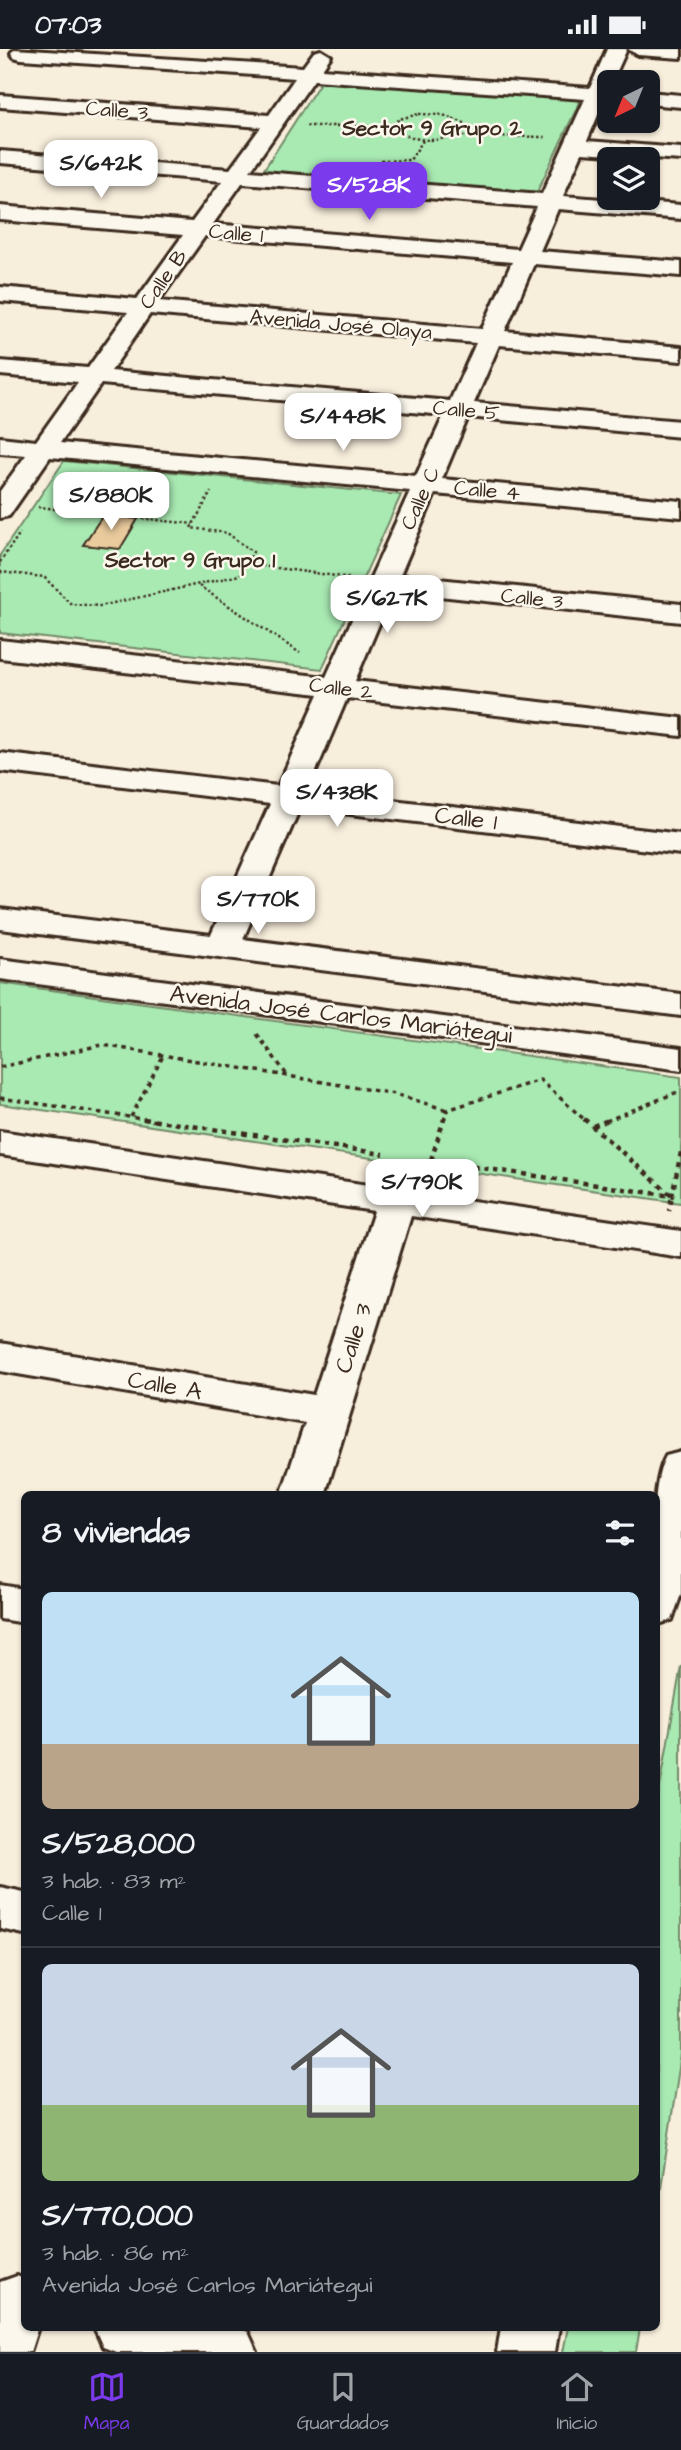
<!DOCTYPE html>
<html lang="es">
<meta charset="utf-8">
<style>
body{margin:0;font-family:"Architects Daughter",sans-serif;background:#20242c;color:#f1f3f6;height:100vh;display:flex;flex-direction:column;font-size:26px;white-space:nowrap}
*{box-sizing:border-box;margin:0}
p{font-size:23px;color:#9ea1a6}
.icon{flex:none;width:38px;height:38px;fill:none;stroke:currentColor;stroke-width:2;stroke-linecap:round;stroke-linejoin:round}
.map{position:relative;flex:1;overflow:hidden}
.side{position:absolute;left:21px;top:1442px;width:639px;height:840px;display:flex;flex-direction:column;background:#171b24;border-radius:10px;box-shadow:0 2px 5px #0004}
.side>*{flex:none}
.needle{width:46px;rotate:223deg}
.buttons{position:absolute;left:597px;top:21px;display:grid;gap:14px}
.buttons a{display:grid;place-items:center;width:63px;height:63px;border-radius:10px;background:#171b24;box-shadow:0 2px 5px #0004;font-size:35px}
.price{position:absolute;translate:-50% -60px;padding:0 16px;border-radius:14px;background:#fff;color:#222;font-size:23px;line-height:46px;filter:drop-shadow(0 2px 4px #0008)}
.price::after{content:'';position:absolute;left:50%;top:42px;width:21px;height:16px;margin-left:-10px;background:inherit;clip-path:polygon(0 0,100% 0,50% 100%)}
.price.on{background:#7c3aed;color:#fff}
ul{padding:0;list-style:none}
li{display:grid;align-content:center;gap:14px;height:371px;padding:0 21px}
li+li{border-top:2px solid #363941}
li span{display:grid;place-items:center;height:217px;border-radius:10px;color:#555}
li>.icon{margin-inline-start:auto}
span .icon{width:126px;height:126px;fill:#fffc;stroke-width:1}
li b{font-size:30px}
h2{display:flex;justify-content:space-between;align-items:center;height:84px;padding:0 21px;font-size:30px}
.status{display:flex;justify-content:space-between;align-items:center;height:49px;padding:0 35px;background:#171b24;direction:ltr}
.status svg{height:19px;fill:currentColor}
.tabs{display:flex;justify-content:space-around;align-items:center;height:98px;border-top:2px solid #363941;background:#171b24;font-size:19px;color:#9ea1a6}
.tabs a{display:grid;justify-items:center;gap:4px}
.tabs .on{color:#7c3aed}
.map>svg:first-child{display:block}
.green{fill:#a9eab3;stroke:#728a68;stroke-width:2}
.building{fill:#eacb9d;stroke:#3b2a1e;stroke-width:2}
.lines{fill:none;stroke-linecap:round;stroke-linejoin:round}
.minor-casing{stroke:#3b2a1e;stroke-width:6}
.path-far2{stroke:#3b2a1e;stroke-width:2.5;stroke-dasharray:2.5 2.5;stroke-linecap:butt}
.path-far1{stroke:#3b2a1e;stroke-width:3.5;stroke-dasharray:4.5 4.5;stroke-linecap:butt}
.path{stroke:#3b2a1e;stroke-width:4.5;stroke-dasharray:5 5;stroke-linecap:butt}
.minor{fill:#fbf7ec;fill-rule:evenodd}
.labels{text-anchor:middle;stroke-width:5;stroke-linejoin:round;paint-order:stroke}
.far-street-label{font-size:21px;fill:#3b2a1e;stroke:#fbf7ec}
.far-neighbourhood-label{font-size:21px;font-weight:bold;fill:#3b2a1e;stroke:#fbf7ec}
.street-label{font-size:24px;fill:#3b2a1e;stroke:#fbf7ec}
</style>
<div class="status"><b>07:03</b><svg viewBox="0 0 49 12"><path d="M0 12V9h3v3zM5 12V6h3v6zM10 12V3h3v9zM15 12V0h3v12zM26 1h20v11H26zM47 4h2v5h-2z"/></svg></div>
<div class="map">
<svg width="681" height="2303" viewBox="0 0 681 2303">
<rect width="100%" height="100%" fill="#f8eedc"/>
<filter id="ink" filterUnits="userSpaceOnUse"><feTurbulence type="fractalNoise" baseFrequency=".0143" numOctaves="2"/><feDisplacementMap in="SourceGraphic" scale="14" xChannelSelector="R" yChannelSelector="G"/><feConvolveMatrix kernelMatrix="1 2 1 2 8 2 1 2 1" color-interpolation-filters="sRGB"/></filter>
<g filter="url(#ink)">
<path class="green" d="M323 29 582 48 537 143 263 122Z
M64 412 401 446 322 620 0 584V506Z
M0 934 681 1028V1154L0 1055Z
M681 1617V2006L656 2171V1761Z
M568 2278 640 2279 636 2303H563Z"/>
<path class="building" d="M103 466 138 470 120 500 83 496Z"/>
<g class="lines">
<defs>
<path id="minor" d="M14 0 303 18 314 3 321 1 331 7 322 20 590 39 607 0H627L612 33H609V52H604L587 92 681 99V111L582 104 563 147 681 156V170L558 160 540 202 681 213V227L534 215 505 282 681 298V312L499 296 474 354 681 372V388L468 368 442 430 681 452V468L435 445 400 526 681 555V573L393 542 355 632 681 669V687L347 649 308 741 681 785V805L300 759 243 890 681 945V967L0 880V860L211 886 270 755 0 722V704L278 737 319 645 0 609V591L326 628 410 442 50 408 9 467 0 469V442L26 406 0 404V388L36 392 78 333 0 326V312L88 319 128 263 0 252V238L137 250 183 186 0 171V157L192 173 222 132 0 114V102L230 120 261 78 0 58V46L269 66 295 29 21 10 14 8 11 4ZM314 31 585 50 542 145 250 122ZM242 134 537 158 518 200 213 175ZM205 187 512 213 482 280 159 252ZM150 265 476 294 450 352 111 322ZM101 335 444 366 416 427 60 394Z
M628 0H681V9L638 6Z
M648 43 681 46V58L648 55Z
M0 910 681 999V1021L0 930Z
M0 1082 382 1138 390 1123 403 1120 416 1123 422 1132 418 1144 681 1182V1208L411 1167 325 1446H281L305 1374 0 1322V1294L314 1346 374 1162 0 1106Z
M681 1403V1545L672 1571 656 1576C656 1533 647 1440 666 1407Z
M0 1536 24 1540V1574L0 1570Z
M0 1838 24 1843V1885L0 1880Z
M17 2227 24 2230V2278H38L30 2303H0V2233Z
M94 2278H237L248 2283 257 2303H116L103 2298Z
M501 2278H559L555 2303H497Z"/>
</defs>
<use href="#minor" class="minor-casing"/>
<path class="path-far2" d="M419 65 443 66 467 75V79C446 95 413 95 393 78L399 70Z
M306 77H393
M458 87 547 88
M381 112 410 111 424 90
M38 458 193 475
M0 513 20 484
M247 515 351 529
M0 523 44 528 71 555 100 557 240 526 253 503 227 484 191 479 211 443
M199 537 300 604"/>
<path class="path-far1" d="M257 985 287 1026
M0 1018 102 996 395 1045 447 1061
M0 1049 156 1072
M131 1068 163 1007
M444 1072 447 1061 540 1031 586 1072
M606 1072 680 1042"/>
<path class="path" d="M144 1070 384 1105
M584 1070 672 1147 669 1162
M593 1077 611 1070
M431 1111 444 1070
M434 1112 672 1147 681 1103"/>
<use href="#minor" class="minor"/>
</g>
</g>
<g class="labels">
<g class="far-street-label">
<text transform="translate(117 61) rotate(4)" y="7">Calle 3</text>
<text transform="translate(236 184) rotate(5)" y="7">Calle 1</text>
<text transform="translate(163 230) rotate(-55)" y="7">Calle B</text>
<text transform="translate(341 275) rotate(5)" y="7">Avenida José Olaya</text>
<text transform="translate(466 361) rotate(5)" y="7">Calle 5</text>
<text transform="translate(487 441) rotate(5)" y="7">Calle 4</text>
<text transform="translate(420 449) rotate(-66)" y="7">Calle C</text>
<text transform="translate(532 549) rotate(6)" y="7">Calle 3</text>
<text transform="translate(341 639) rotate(7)" y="7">Calle 2</text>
</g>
<g class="far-neighbourhood-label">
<text x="432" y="86">Sector 9 Grupo 2</text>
<text x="190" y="518">Sector 9 Grupo 1</text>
</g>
<g class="street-label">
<text transform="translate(466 769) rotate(7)" y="8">Calle 1</text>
<text transform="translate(341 965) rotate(7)" y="8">Avenida José Carlos Mariátegui</text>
<text transform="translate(353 1289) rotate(-72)" y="8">Calle 3</text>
<text transform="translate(165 1336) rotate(10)" y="8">Calle A</text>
</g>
</g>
</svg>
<div class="buttons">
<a><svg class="needle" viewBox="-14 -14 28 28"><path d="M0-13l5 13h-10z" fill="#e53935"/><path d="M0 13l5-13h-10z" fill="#9ea1a6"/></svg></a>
<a><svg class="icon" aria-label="layers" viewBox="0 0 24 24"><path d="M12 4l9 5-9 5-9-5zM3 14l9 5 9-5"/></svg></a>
</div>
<b class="price" style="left:101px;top:151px">S/642K</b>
<b class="price on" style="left:369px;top:173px">S/528K</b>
<b class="price" style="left:343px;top:404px">S/448K</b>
<b class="price" style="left:111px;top:483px">S/880K</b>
<b class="price" style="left:387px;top:586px">S/627K</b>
<b class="price" style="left:337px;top:780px">S/438K</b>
<b class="price" style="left:258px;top:887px">S/770K</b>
<b class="price" style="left:422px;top:1170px">S/790K</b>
<section class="side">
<h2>8 viviendas<svg class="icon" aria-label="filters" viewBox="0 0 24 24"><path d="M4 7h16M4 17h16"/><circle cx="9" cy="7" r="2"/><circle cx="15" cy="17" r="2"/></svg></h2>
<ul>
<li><span style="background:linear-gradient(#bfe0f5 70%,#b9a48a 0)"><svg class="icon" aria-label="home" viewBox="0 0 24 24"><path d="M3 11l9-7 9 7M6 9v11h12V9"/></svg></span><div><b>S/528,000</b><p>3 hab. · 83 m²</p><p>Calle 1</p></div></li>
<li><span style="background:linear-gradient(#c9d6e8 65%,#8fb573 0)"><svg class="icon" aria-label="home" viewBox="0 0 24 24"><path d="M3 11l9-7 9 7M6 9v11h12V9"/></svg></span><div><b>S/770,000</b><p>3 hab. · 86 m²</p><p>Avenida José Carlos Mariátegui</p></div></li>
</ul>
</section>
</div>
<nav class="tabs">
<a class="on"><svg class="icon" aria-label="map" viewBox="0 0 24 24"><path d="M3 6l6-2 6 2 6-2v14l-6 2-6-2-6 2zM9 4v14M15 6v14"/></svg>Mapa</a>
<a><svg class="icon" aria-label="saved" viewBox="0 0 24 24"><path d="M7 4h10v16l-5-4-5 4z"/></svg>Guardados</a>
<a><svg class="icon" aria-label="home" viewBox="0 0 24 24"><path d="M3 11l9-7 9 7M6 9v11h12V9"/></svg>Inicio</a>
</nav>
